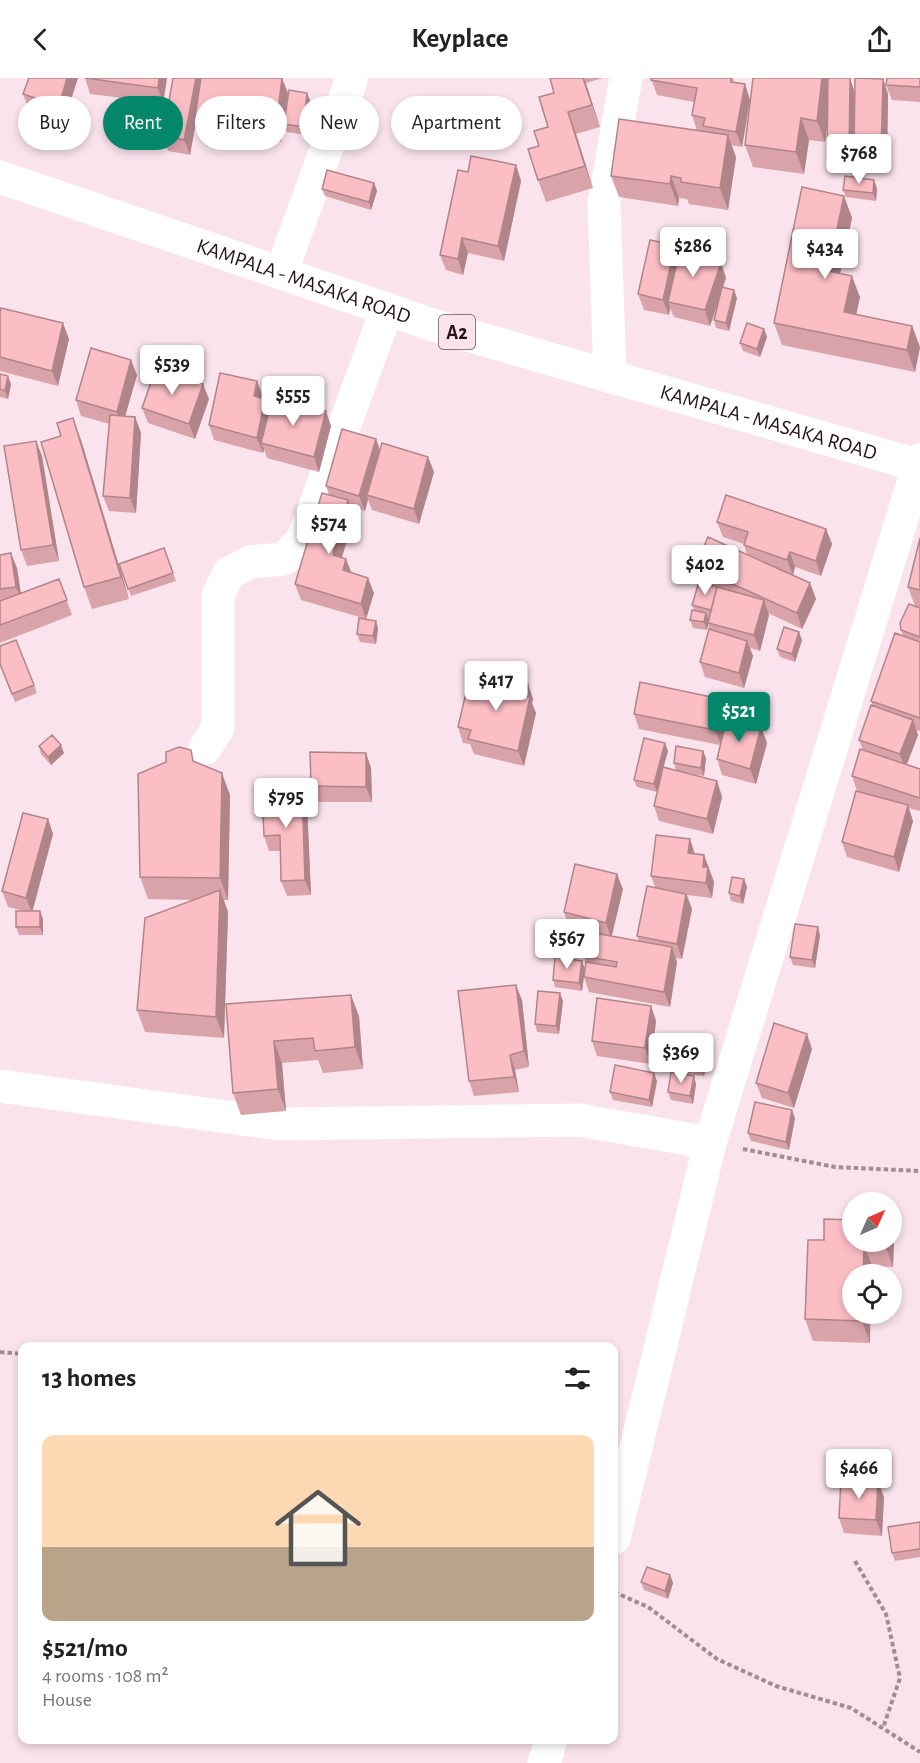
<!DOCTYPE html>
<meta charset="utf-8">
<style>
body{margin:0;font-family:"Alegreya Sans",sans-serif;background:#f2f2f2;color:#222;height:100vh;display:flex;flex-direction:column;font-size:22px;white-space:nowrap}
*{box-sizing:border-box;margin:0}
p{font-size:20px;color:#767676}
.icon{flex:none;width:33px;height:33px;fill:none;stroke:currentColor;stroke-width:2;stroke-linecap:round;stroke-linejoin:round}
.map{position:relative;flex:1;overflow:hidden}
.side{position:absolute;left:18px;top:1264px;width:600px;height:402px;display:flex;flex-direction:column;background:#fff;border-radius:12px;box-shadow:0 3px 9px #0003}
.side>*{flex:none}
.guide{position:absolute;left:18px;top:18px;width:600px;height:54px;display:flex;gap:12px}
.needle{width:39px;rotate:45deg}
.buttons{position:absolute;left:842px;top:1114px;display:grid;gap:12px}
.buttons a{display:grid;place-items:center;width:60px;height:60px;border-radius:50%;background:#fff;box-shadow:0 3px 9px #0003;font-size:30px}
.price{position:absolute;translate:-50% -51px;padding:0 14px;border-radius:6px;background:#fff;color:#222;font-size:20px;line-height:39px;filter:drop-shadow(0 2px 3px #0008)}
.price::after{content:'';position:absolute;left:50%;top:36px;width:18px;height:14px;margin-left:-9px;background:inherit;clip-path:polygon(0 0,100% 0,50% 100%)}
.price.selected{background:#02876a;color:#fff}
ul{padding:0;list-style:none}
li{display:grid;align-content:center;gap:12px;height:318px;padding:0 24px}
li+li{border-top:2px solid #e0e0e0}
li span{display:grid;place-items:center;height:186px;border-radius:12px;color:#555}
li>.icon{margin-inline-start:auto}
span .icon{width:108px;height:108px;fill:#fffc;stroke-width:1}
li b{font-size:26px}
h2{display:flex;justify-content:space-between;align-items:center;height:72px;padding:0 24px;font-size:26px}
.pill{padding:0 21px;border-radius:27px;background:#fff;box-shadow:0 3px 9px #0003;font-size:21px;line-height:54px}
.pill.selected{background:#02876a;color:#fff}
header{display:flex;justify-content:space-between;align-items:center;height:78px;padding:0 24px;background:#fff;font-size:27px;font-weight:700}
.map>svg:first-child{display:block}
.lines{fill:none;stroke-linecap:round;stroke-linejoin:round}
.path{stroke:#a18b94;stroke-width:4;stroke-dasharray:4.5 3;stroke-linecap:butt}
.minor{stroke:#fff;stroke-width:33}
.major{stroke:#fff;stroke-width:33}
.wall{fill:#d9a3a9}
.shaded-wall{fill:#b0858a}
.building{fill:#fcbec5;stroke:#b0858a;stroke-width:1.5}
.labels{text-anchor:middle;stroke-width:5;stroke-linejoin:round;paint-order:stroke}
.shield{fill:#fae3ec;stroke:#66515a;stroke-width:1.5}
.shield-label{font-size:20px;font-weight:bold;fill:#27131c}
.street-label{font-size:21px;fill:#27131c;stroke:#fae3ec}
</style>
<header><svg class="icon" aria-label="back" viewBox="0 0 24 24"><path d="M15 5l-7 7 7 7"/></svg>Keyplace<svg class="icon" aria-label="share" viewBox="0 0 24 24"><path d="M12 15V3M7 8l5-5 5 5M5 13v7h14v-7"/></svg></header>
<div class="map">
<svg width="920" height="1685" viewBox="0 0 920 1685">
<rect width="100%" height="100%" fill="#fae3ec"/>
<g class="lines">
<path class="path" d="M743 1071 835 1089 920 1093
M0 1274 22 1276
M855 1483 886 1536 900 1600 883 1650
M614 1514 648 1529 717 1581 776 1608 851 1630 920 1674"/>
<path class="minor" d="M281 195 351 3
M610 299 604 125 626 0
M205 670 218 650V517L229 495 250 484 284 481 303 461 387 231
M0 1008 279 1046 579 1042 710 1065
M614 1460 710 1065 920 382
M544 1685 551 1662"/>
<path class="major" id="s1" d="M0 99 433 247 920 388"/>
</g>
<path class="wall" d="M78 0 64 43 29 32 23 16Z
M85 0H167L163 25 90 16Z
M173 0 288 15 281 64 242 59 240 67 200 61 195 49 190 77 168 73 163 57Z
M550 0H603L586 5 600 49 576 56 593 110 546 124 538 102 539 68 548 49 554 15Z
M651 0H733L734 4 745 6 750 22 742 69 731 67 736 79 728 132 689 126 687 121 679 120 678 128 619 119 611 98 697 53 692 37 694 24 657 17Z
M920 0V24L892 22 886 7Z
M883 1 888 16 887 93 860 92 855 79V95H833L827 80 828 43 825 64 809 62 804 96 753 89 745 67Z
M310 22 306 57 287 54 284 46Z
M516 87 521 103 504 183 468 175 463 197 446 192 440 177 468 94Z
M374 105 377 113 371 132 325 118 322 111Z
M877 110 876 123 846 119 843 112Z
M844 118 852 140 840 195 860 219 856 236 912 248 920 269 915 294 782 267 774 245Z
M675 167 679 177 721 185 726 200 723 209 737 220 729 253 716 250 714 242 717 228 710 248 674 239 670 230 669 237 644 232 638 216Z
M0 234 69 261 58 308 0 293Z
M764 251 767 259 760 279 743 273 740 265Z
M0 296 11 306 8 321 0 319Z
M137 297 125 338 135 339 141 355 136 435 109 433 103 418 110 346 81 338 76 322Z
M263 319V321H265L270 333 331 348 319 394 267 380 264 371 263 375 214 362 209 347Z
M209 321 195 361 148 345 142 330Z
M376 361 380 372 428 379 434 394 419 446 372 432 368 422 365 433 351 429 354 438 342 480 351 495 374 515 366 541 378 550 376 566 360 564 357 556 363 540 301 522 295 506 329 417 326 408Z
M81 362 129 521 92 531 84 509Z
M36 363 42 378 59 483 27 488 21 472Z
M717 444 826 451 832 466 821 498 795 489 793 497 789 496 810 505 816 521 802 551 768 535 769 537 760 573 750 570 753 578 744 610 705 599 700 584 710 552 708 547 707 552 693 550 690 542 694 532 692 527 704 506 701 504 695 489 747 477 744 466 723 459Z
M164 470 176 503 131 518 119 486Z
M0 477 17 490 21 515 59 501 72 537 0 565Z
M908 509 920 512V653L916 652 918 657 907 686 920 691V733L908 730 913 743 899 794 847 779 842 764 857 713 852 698 863 672 859 662 873 628 871 623 903 558 901 552 915 528Z
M802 562 795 584 780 579 777 571Z
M0 587 34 607 37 615 15 624Z
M528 606 533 621 532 625 536 635 524 688 474 676 470 666 463 665 458 649 493 608Z
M721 621 727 636 722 658 761 649 767 665 756 706 722 697 717 681 720 667 639 651 634 636Z
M39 668 64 675 51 687 41 676Z
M668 673 663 689 676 693 674 685 706 680 704 698 681 694 717 703 722 719 713 756 659 743 654 728 657 714 637 709 634 702Z
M366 675 371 690 372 724H316L311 708Z
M196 684 230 717 228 822H224L228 834 224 960 145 954 137 932 195 822 148 821 140 799Z
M307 726 311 817 287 818 281 803 280 773H269L264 758Z
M48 741 53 756 32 833H40L43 841V857H19L16 849 24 833 8 829 2 813Z
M690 761 695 776 704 777 714 804 712 820 687 817 692 831 682 881 676 880 677 884 670 929 589 914 584 899 586 884 584 878 589 854 569 849 564 834 623 811 612 858 639 863 637 858 655 809 651 798Z
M744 801 747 809 743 826 731 823 729 815Z
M820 857 815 890 793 887 790 879Z
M585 891 582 913 555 909 553 902Z
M522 922 529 989 515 992 519 1014 474 1018 469 1003Z
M563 923 559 956 537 954 535 946Z
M226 926 359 938 363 991 323 995 318 982 282 985 286 1033 241 1037 233 1015Z
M651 928 656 943 651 986 597 978 592 963Z
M812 971 794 1030 762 1020 756 1005Z
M673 987H706L704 998 675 995Z
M657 1003 652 1029 613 1022 610 1014Z
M696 1006 693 1026 671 1022 668 1014Z
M795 1040 789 1072 751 1063 748 1055Z
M808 1162 894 1165 893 1189 872 1188 870 1265 813 1263 805 1241Z
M884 1419 882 1458 844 1455 839 1440Z
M920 1444V1479L895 1483 892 1475Z
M670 1497 673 1505 668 1521 644 1512 641 1504Z"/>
<path class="shaded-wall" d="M67 0H78L64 43 59 28Z
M159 0H167L163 25 158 10Z
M196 0H204L194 45 195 49 190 77 184 62Z
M282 0 288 15 281 64 276 49Z
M583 0H584L600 49 592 27Z
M822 0H828L832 9 825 64 817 43Z
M850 0 855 15 854 77 855 79V95L849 80Z
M883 1 888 16 887 93 881 77Z
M745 6 750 22 742 69 736 54Z
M307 15 310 22 306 57 303 49Z
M568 34 576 56 593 110 585 88Z
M801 40 809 62 804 96 796 74Z
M236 43 242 59 240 67 235 52Z
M728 57 736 79 728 132 720 110Z
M516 87 521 103 504 183 498 168Z
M671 98 679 120 678 128 670 106Z
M874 102 877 110 876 123 873 115Z
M374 105 377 113 371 132 369 124Z
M844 118 852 140 836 215 828 193Z
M462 160 468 175 463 197 458 181Z
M675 167 680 182 668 224 670 230 669 237 663 222Z
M721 185 726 200 710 248 705 232Z
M852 198 860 219 852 256 844 234Z
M734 212 737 220 729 253 726 245Z
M63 245 69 261 58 308 52 293Z
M912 248 920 269 915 294 907 272Z
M764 251 767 259 760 279 757 271Z
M131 282 137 297 122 349 117 334Z
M8 298 11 306 8 321 5 313Z
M257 303 263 319 260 333 254 318Z
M203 306 209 321 195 361 189 346Z
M265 321 271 337 261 365 264 371 263 375 257 360Z
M326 333 331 348 319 394 314 379Z
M135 339 141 355 136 435 130 420Z
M73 340 81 362 129 521 121 499Z
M376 361 381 376 367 417 368 422 365 433 359 418Z
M36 363 42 378 59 483 53 467Z
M428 379 434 394 419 446 414 431Z
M348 422 354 438 338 492 333 477Z
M826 451 832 466 821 498 816 483Z
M790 474 795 489 793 497 787 482Z
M11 475 17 490 22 524 16 509Z
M346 481 352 496 343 492Z
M368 500 374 515 366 541 361 526Z
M810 505 816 521 802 551 797 535Z
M764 522 769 537 760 573 754 557Z
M706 535 709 543 708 545V547L707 552 704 544Z
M376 543 378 550 376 566 373 558Z
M799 554 802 562 795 584 792 576Z
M747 563 753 578 744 610 739 595Z
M528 606 533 621 532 625 536 635 524 688 518 673 524 618Z
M721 621 727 636 721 667 715 652Z
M913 642 918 657 905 691 900 676Z
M761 649 767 665 756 706 750 691Z
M665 665 668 673 657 714 654 706Z
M61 667 64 675 51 687 48 679Z
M703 673 706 680 704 698 701 690Z
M366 675 371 690 372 724 366 709Z
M222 695 230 717 228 822 220 800Z
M717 703 722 719 713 756 707 741Z
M302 710 307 726 311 817 305 802Z
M908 727 913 743 899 794 894 779Z
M48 741 53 756 32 835 26 820Z
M690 761 695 777 688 775Z
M704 777 714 804 712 820 706 805 703 789Z
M617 796 623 811 611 860 606 845Z
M744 801 747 809 743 826 740 818Z
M220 812 228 834 224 960 216 939Z
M686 816 692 831 682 881 677 866Z
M40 833 43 841V857L40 849Z
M818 849 820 857 815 890 812 882Z
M672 869 677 884 670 929 664 914Z
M582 883 585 891 582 913 579 905Z
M516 907 522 922 529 989 524 973Z
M560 915 563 923 559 956 556 948Z
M351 917 359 938 363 991 355 969Z
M651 928 656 943 651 986 645 970Z
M807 956 812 971 794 1030 788 1015Z
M274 963 282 985 286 1033 278 1011Z
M510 977 515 992 519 1014 514 999Z
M703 979 706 987 704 998 701 990Z
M654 995 657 1003 652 1029 649 1022Z
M694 998 696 1006 693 1026 690 1018Z
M792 1032 795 1040 789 1072 786 1064Z
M891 1157 894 1165 893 1189 885 1167 886 1164H891Z
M864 1166 872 1188V1197H863Z
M862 1236H870V1265L862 1243Z
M878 1403 884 1419 882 1458 876 1442Z
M670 1497 673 1505 668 1521 665 1513Z"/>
<path class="building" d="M29 0H67L59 28 23 16Z
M85 0H159L158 10Z
M173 0H196L184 62 163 57Z
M201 0H282L276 49 236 43 235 52 194 45Z
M550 0H583L592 27 568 34 585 88 538 102 528 71 539 68 534 53 548 49 539 19 554 15Z
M651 0H731V4L745 6 736 54 703 48 705 40 692 37 697 10 651 2Z
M753 0H822L817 43 801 40 796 74 745 67Z
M828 0H850L849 80H827Z
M855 0 883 1 881 77H854Z
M887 0H920V9L886 7Z
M289 12 307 15 303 49 284 46Z
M619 41 728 57 720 110 681 104V100L671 98 670 106 611 98Z
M471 78 516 87 498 168 462 160 458 181 440 177 458 92 468 94Z
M327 92 374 105 369 124 322 111Z
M845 98 874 102 873 115 843 112Z
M802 109 844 118 828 193 852 198 844 234 912 248 907 272 774 245Z
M650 162 675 167 663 222 638 216Z
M682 163 721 185 705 232 668 224Z
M722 209 734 212 726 245 714 242Z
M1 230 63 245 52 293 0 279V234Z
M747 245 764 251 757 271 740 265Z
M91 270 131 282 117 334 76 322Z
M156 290 203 306 189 346 142 330Z
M220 295 257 303 254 318 265 321 257 360 209 347Z
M0 296 8 298 5 313 0 311Z
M273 318 326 333 314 379 261 365Z
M110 337 135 339 130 420 103 418Z
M73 340 121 499 84 509 41 364 61 358 57 345Z
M342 351 376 361 359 418 326 408Z
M36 363 53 467 21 472 4 368Z
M382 365 428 379 414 431 367 417Z
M322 415 348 422 333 477 346 481 343 492 368 500 361 526 295 506Z
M726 417 826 451 816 483 790 474 787 482 744 467 748 454 717 444Z
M708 459 810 505 797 535 695 489Z
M920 460V512L908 509Z
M164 470 173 495 128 511 119 486Z
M11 475 16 509 0 511V477Z
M59 501 67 522 0 547V523Z
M699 504 717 509 711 532 692 527Z
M717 509 764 522 754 557 708 545Z
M909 526 920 530V559L901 552 900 545Z
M692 532 706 535 704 544 690 542Z
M359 540 376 543 373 558 357 556Z
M784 549 799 554 792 576 777 571Z
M709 551 747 563 739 595 700 584Z
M895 555 920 564V640L871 623Z
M16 562 34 607 12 616 0 586V568Z
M496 598 528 606 524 618 530 619 518 673 468 661 471 652 458 649 469 602 493 608Z
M640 604 721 621 715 652 634 636Z
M871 627 913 642 900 676 859 662Z
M727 640 761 649 750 691 717 681Z
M52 657 61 667 48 679 39 668Z
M644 660 665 665 654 706 634 702Z
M676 668 703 673 701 690 674 685Z
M179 669 191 672 193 683 222 695 220 800 140 799 138 696 166 684V674Z
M860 671 920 691V720L852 698Z
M310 674 366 675V709L311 708Z
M663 689 717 703 707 741 654 728Z
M302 710 305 802 281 803 280 757 264 758 262 711Z
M856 713 908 727 894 779 842 764Z
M23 735 48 741 26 820 2 813Z
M656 757 690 761 688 775 704 777 703 789H708L706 805 651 798Z
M575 786 617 796 606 845 564 834Z
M732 799 744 801 740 818 729 815Z
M647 808 686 816 677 866 637 858Z
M220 812 216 939 137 932 145 840Z
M16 833H40V849H16Z
M795 846 818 849 812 882 790 879Z
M589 854 672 869 664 914 584 899 586 884 616 889 617 884 584 878Z
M555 879 582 883 579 905 553 902Z
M516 907 524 973 510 977 514 999 469 1003 458 913Z
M538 913 560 915 556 948 535 946Z
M351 917 355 969 315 973 313 960 274 963 278 1011 233 1015 226 926Z
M597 920 651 928 645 970 592 963Z
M774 945 807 956 788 1015 756 1005Z
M674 975 703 979 701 990 673 987Z
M615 987 654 995 649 1022 610 1014Z
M671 994 694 998 690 1018 668 1014Z
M755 1024 792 1032 786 1064 748 1055Z
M824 1141 852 1142V1164H886L885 1167 864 1166 863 1197H852V1236H862V1243L805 1241 808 1162H824Z
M841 1401 878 1403 876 1442 839 1440Z
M920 1444V1471L892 1475 888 1449Z
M647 1489 670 1497 665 1513 641 1504Z"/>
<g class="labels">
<rect class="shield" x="439" y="237" width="36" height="34" rx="4.5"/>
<g class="shield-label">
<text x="457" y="261">A2</text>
</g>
<g class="street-label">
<text dy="7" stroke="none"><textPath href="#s1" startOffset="321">KAMPALA - MASAKA ROAD</textPath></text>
<text dy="7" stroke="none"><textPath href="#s1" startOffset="807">KAMPALA - MASAKA ROAD</textPath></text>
</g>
</g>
</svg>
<div class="buttons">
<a><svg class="needle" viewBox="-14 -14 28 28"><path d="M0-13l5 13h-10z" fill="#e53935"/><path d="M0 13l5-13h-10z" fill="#767676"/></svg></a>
<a><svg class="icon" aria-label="locate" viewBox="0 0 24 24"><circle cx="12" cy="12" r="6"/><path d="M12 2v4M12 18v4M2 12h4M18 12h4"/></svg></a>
</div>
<b class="price" style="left:859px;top:107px">$768</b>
<b class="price" style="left:693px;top:200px">$286</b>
<b class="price" style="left:825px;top:202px">$434</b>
<b class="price" style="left:172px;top:318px">$539</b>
<b class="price" style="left:293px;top:349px">$555</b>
<b class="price" style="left:329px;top:477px">$574</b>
<b class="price" style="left:705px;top:518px">$402</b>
<b class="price" style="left:496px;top:634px">$417</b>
<b class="price selected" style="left:739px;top:665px">$521</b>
<b class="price" style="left:286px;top:751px">$795</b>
<b class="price" style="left:567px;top:892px">$567</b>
<b class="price" style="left:681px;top:1006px">$369</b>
<b class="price" style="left:859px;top:1422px">$466</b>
<div class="guide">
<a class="pill">Buy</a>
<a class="pill selected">Rent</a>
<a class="pill">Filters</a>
<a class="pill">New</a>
<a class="pill">Apartment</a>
</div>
<section class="side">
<h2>13 homes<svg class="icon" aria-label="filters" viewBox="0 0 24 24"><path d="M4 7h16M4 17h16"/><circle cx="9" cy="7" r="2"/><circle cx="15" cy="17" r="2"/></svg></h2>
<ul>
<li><span style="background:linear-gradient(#ffd9b3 60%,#b9a48a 0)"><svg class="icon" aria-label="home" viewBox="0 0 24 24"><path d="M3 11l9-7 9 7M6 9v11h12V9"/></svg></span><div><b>$521/mo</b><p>4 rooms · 108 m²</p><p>House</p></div></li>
</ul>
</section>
</div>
